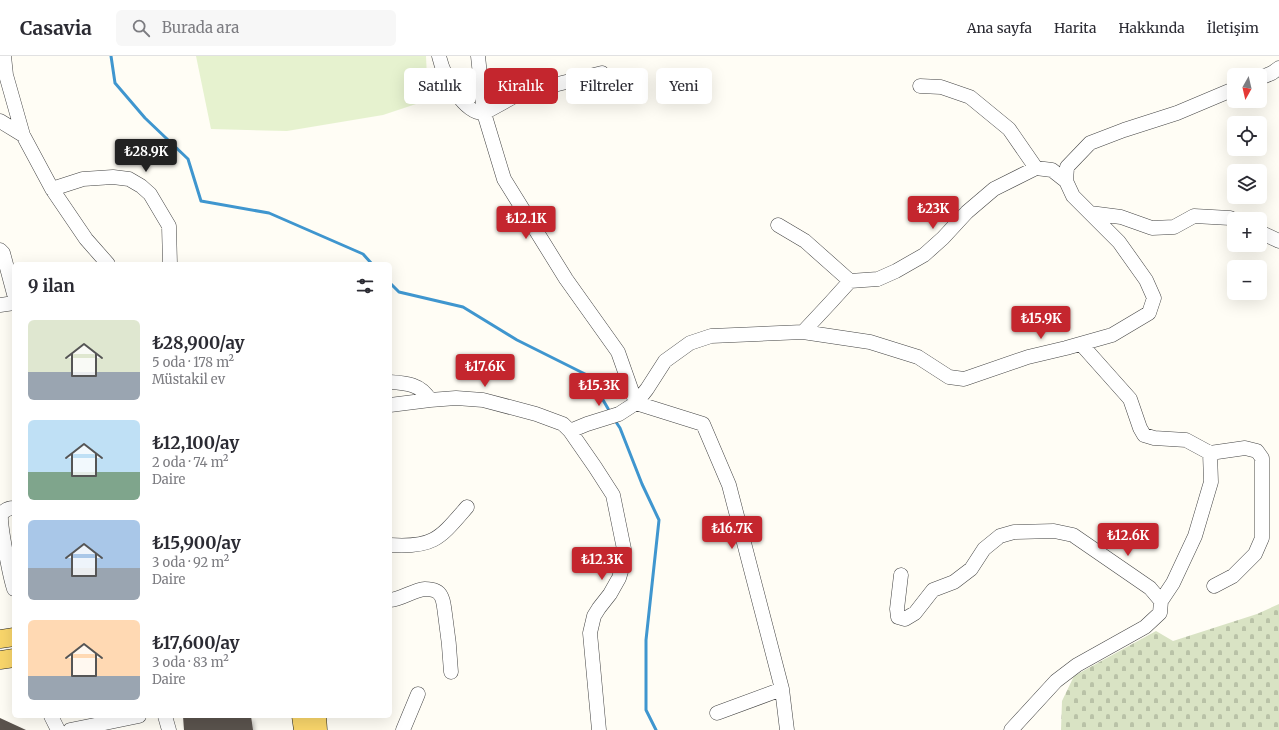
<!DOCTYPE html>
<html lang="tr">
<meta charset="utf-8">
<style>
body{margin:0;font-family:Merriweather,serif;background:#f7f7f7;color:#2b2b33;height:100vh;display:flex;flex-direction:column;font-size:15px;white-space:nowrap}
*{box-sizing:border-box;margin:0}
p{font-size:13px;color:#7c7c81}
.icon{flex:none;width:22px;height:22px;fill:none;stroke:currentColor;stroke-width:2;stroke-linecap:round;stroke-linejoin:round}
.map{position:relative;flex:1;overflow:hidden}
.details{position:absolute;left:12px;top:206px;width:380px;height:456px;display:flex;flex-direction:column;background:#fff;border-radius:6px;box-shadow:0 4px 16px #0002}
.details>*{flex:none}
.guide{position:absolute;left:404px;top:12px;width:380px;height:36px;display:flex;gap:8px}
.needle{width:26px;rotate:188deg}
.controls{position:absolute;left:1227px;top:12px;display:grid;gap:8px}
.controls a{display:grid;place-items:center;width:40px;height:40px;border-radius:6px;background:#fff;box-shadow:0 4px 16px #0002;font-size:20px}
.price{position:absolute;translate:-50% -34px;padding:0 9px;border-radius:4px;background:#c4262e;color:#fff;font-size:13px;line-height:26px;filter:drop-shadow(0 1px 2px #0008)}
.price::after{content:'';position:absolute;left:50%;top:24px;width:12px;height:9px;margin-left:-6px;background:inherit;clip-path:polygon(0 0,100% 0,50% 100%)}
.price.on{background:#222;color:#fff}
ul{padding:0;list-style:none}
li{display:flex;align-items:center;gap:12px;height:100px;padding:0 16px}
li span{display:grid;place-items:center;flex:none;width:112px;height:80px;border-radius:6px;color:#555}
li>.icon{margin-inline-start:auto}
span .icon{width:48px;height:48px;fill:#fffc;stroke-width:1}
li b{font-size:17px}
h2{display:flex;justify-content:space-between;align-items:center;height:48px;padding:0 16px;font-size:17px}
.pill{padding:0 14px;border-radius:6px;background:#fff;box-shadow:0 4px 16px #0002;font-size:14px;line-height:36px}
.pill.on{background:#c4262e;color:#fff}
header{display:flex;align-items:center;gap:24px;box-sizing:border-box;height:56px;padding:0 20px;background:#fff;border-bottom:1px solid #e1e1e2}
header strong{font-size:19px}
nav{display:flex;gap:22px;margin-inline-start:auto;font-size:14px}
.search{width:280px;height:36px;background:#f7f7f7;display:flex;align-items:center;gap:10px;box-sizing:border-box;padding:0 14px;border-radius:6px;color:#7c7c81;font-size:15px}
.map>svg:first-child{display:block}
.cemetery{fill:url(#cemetery-stones)}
.pitch{fill:#e6f2cf}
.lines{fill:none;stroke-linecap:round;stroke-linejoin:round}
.stream{stroke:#3f96cf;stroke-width:3}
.building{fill:#5a524d;filter:url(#shadow)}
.minor-casing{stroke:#444;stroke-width:15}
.major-casing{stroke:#222;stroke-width:19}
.minor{stroke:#fff;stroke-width:14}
.major{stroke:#f9d66b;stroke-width:18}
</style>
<header>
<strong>Casavia</strong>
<div class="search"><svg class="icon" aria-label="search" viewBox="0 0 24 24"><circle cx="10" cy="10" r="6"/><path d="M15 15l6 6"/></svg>Burada ara</div>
<nav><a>Ana sayfa</a><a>Harita</a><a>Hakkında</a><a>İletişim</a></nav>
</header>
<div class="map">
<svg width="1279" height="674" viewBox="0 0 1279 674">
<defs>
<pattern id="cemetery-stones" width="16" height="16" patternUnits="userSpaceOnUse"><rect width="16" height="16" fill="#d9e3c4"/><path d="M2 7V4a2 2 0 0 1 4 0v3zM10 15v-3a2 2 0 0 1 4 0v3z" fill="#b9c2a7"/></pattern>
<filter id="shadow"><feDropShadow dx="2.5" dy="4.5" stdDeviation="2" flood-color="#0004"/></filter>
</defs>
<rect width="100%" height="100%" fill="#fffdf5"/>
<path class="cemetery" d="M1279 548V674H1061L1062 645 1074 620 1156 575 1173 585 1257 558Z"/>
<path class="pitch" d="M196 0H426L428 44 383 59 287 75 211 73Z"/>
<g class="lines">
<path class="stream" d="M111 0 115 27 145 62 188 103 201 145 269 157 363 198 372 208
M390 227 399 236 463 251 517 284 589 320 610 356
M614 363 620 372 642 428 659 464 646 584V654L656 674"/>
</g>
<path class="building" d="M183 660H251L253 674H184Z
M0 662 26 674H0Z"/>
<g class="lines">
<defs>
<path id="minor" d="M4 0 6 19 23 79 52 133 86 183 108 208
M439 0C443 18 463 58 484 57L513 41 534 34 602 17
M478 0 484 57 504 123 566 223 618 296 636 347 703 368 729 429 782 633 787 674
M1260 22 1272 17 1279 12
M920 30 941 31 970 41 1009 73 1036 112
M0 65 23 79
M52 133 83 123 113 121 129 123 141 130 150 138 169 170 170 208
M1090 157 1121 161 1152 172 1174 171 1194 160 1230 162 1234 164
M778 169 805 185 850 225
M1260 176 1279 185
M0 194 3 197 14 238
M0 249 14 247
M803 276 831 246 850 225 878 223 896 215 924 199 943 182 967 156 994 133 1036 112 1052 114 1066 125
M1081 288 1130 343 1140 372 1144 379 1154 382 1186 384 1210 397 1211 426 1195 480 1173 527 1161 545
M390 326C406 327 421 328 430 344
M390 349 430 344 456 342 483 344 536 358 563 368 570 375 595 411 613 439 624 493 622 512 619 522 610 538 599 552 594 560 590 577 599 674
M570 375 587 368 619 358 636 347 647 333 665 305 690 287 711 280 803 276 870 286 918 301 949 321 964 323 1028 301 1066 292 1112 279 1149 257 1154 242 1146 224 1119 186 1073 140 1066 125 1067 111 1090 87 1124 74 1177 57 1234 33
M1210 397 1245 392 1257 395 1262 402V482L1255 498 1233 520 1214 530
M14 452C9 452 4 454 1 459 0 470 10 521 14 533
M390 489C434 492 440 482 467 451
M901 519 897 553 898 561 905 563 915 557 933 534 954 526 971 513 984 493 1000 480 1014 476 1054 475 1073 479 1150 532 1161 545 1160 557 1145 571 1077 609 1056 625 1011 674
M390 544C402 543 413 534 425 533 431 533 438 534 441 540 444 545 444 552 445 558 448 577 450 596 451 616
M717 657 782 633
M51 660 58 674
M165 660 169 674
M70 674 139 660
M403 674 418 638"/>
<path id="major" d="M0 583 14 581
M0 604 14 602
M301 660 303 674
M317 660 318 674"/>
</defs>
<use href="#minor" class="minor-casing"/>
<use href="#major" class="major-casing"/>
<use href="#minor" class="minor"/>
<use href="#major" class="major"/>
</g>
</svg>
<div class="controls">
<a><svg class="needle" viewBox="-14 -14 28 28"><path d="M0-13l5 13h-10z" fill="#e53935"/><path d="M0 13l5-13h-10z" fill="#7c7c81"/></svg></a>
<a><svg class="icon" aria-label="locate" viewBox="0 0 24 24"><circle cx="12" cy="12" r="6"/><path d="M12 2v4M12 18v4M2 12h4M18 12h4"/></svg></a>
<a><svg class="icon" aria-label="layers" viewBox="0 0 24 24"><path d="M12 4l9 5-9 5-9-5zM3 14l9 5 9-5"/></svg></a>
<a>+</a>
<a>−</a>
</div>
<b class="price on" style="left:146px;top:117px">₺28.9K</b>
<b class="price" style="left:933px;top:174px">₺23K</b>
<b class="price" style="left:526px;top:184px">₺12.1K</b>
<b class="price" style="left:1041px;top:284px">₺15.9K</b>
<b class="price" style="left:485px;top:332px">₺17.6K</b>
<b class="price" style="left:599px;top:351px">₺15.3K</b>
<b class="price" style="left:732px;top:494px">₺16.7K</b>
<b class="price" style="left:1128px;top:501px">₺12.6K</b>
<b class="price" style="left:602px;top:525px">₺12.3K</b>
<div class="guide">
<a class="pill">Satılık</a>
<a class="pill on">Kiralık</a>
<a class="pill">Filtreler</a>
<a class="pill">Yeni</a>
</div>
<section class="details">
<h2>9 ilan<svg class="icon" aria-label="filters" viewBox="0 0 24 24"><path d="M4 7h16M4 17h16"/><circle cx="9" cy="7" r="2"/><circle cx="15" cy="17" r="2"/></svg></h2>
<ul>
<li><span style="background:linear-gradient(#dfe7d0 65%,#9aa5b1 0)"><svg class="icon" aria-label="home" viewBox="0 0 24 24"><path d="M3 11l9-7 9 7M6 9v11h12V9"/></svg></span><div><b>₺28,900/ay</b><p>5 oda · 178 m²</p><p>Müstakil ev</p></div></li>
<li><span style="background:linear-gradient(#bfe0f5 65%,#7fa58c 0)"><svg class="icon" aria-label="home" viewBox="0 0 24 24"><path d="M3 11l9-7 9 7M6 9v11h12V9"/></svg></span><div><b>₺12,100/ay</b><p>2 oda · 74 m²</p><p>Daire</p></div></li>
<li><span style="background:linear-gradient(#a9c7e8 60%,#9aa5b1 0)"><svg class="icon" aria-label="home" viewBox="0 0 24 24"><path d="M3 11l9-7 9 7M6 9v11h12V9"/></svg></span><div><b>₺15,900/ay</b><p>3 oda · 92 m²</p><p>Daire</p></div></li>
<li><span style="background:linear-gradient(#ffd9b3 70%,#9aa5b1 0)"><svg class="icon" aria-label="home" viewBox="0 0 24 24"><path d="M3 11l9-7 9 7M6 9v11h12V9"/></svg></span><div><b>₺17,600/ay</b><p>3 oda · 83 m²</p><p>Daire</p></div></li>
</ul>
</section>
</div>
